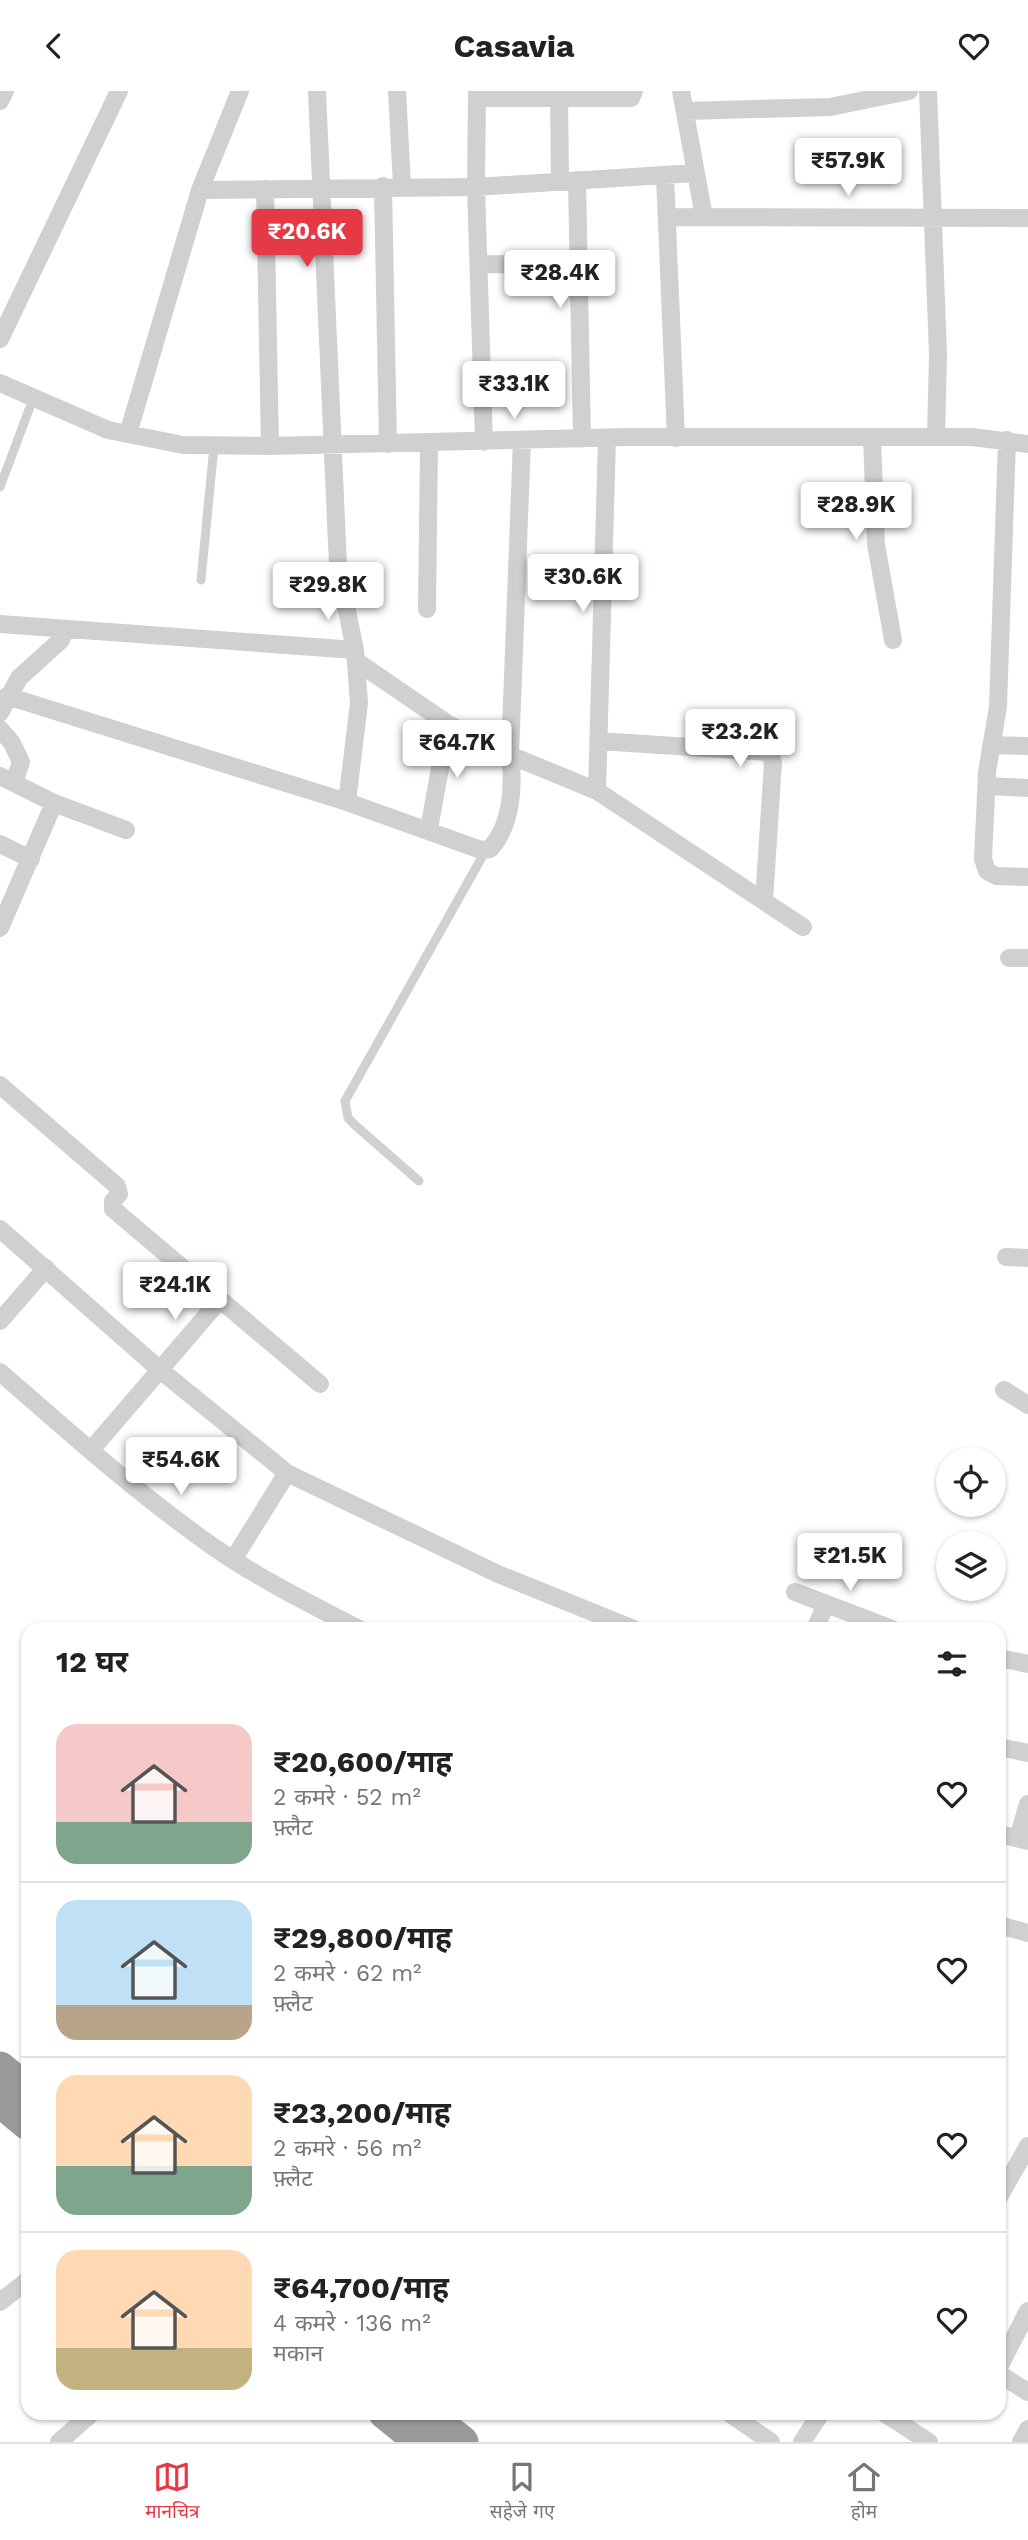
<!DOCTYPE html>
<html lang="hi">
<meta charset="utf-8">
<style>
body{margin:0;font-family:"Work Sans","Noto Sans Devanagari",sans-serif;background:#f6f6f6;color:#222;height:100vh;display:flex;flex-direction:column;font-size:26px;white-space:nowrap}
*{box-sizing:border-box;margin:0}
p{font-size:23px;color:#767676}
.icon{flex:none;width:38px;height:38px;fill:none;stroke:currentColor;stroke-width:2;stroke-linecap:round;stroke-linejoin:round}
.map{position:relative;flex:1;overflow:hidden}
.side{position:absolute;left:21px;top:1531px;width:985px;height:798px;display:flex;flex-direction:column;background:#fff;border-radius:21px;box-shadow:0 2px 5px #0004}
.side>*{flex:none}
.fabs{position:absolute;left:936px;top:1356px;display:grid;gap:14px}
.fabs a{display:grid;place-items:center;width:70px;height:70px;border-radius:50%;background:#fff;box-shadow:0 2px 5px #0004;font-size:35px}
.price{position:absolute;translate:-50% -60px;padding:0 16px;border-radius:7px;background:#fff;color:#222;font-size:23px;line-height:46px;filter:drop-shadow(0 2px 4px #0008)}
.price::after{content:'';position:absolute;left:50%;top:42px;width:21px;height:16px;margin-left:-10px;background:inherit;clip-path:polygon(0 0,100% 0,50% 100%)}
.price.current{background:#e63946;color:#fff}
ul{padding:0;list-style:none}
li{display:flex;align-items:center;gap:21px;height:175px;padding:0 35px}
li+li{border-top:2px solid #e0e0e0}
li span{display:grid;place-items:center;flex:none;width:196px;height:140px;border-radius:21px;color:#555}
li>.icon{margin-inline-start:auto}
span .icon{width:84px;height:84px;fill:#fffc;stroke-width:1}
li b{font-size:30px}
h2{display:flex;justify-content:space-between;align-items:center;height:84px;padding:0 35px;font-size:30px}
header{display:flex;justify-content:space-between;align-items:center;height:91px;padding:0 35px;background:#fff;font-size:32px;font-weight:700}
.tab-bar{display:flex;justify-content:space-around;align-items:center;height:98px;border-top:2px solid #e0e0e0;background:#fff;font-size:19px;color:#767676}
.tab-bar a{display:grid;justify-items:center;gap:4px}
.tab-bar .current{color:#e63946}
.map>svg:first-child{display:block}
.lines{fill:none;stroke-linecap:round;stroke-linejoin:round}
.lane{stroke:#d0d0d0;stroke-width:9}
.street{stroke:#d0d0d0;stroke-width:18}
.highway{stroke:#9a9a9a;stroke-width:33}
</style>
<header><svg class="icon" aria-label="back" viewBox="0 0 24 24"><path d="M15 5l-7 7 7 7"/></svg>Casavia<svg class="icon" aria-label="heart" viewBox="0 0 24 24"><path d="M12 20l-8-8c-3-5 5-10 8-4 3-6 11-1 8 4z"/></svg></header>
<div class="map">
<svg width="1028" height="2351" viewBox="0 0 1028 2351">
<rect width="100%" height="100%" fill="#fff"/>
<g class="lines">
<path class="lane" d="M0 396 33 308
M201 489 214 355
M419 1090 356 1035 348 1027 345 1010 486 759"/>
<path class="street" d="M317 0 338 475 355 559 359 612 347 711
M397 0 402 94
M477 0 476 96 484 351
M559 0 560 90
M681 0 704 126
M928 0 938 263 936 346
M477 7H631L634 0
M0 10 5 0
M685 20 830 16 909 0
M665 85 676 347
M577 89 582 348
M383 95 388 353
M265 98 270 355
M200 99 476 96 695 82
M667 126 1028 127
M479 173 578 174
M0 248 119 0
M0 292 108 339 183 354 270 355 628 346H972L1028 353
M128 343 200 99 240 0
M872 347 876 453 893 549
M1007 349 998 616 987 681 983 768 987 780 996 785 1028 786
M427 518 429 353
M0 533 355 559
M356 570 448 633 510 664 597 700 803 836
M7 605 347 711 481 759 490 758C512 734 514 695 510 664L522 349
M0 622 19 587 61 549 66 538
M0 638 12 652 21 671 14 692
M599 650 769 661 773 671 764 810
M991 654 1028 655
M0 685 54 712 0 837
M987 695 1028 697
M597 700 607 347
M54 712 126 739
M429 738 448 633
M0 753 31 768
M1009 867H1028
M0 994 117 1095 119 1103 113 1110V1118L320 1293
M0 1138 159 1278 287 1382 498 1483 634 1538
M1006 1166 1028 1167
M0 1230 46 1177
M0 1281C69 1341 139 1404 215 1457 260 1488 310 1513 359 1538
M1004 1299 1028 1314
M91 1359 219 1210
M233 1469 287 1382
M795 1501 892 1538
M815 1538 826 1513
M999 1567 1028 1573
M999 1656 1028 1662
M999 1743 1028 1750
M1018 1747 1028 1713
M999 1834 1028 1842
M999 2106 1028 2055
M0 2211 28 2189
M999 2276 1028 2220
M999 2283 1028 2301
M729 2322 771 2351
M884 2322 929 2351
M59 2351 92 2322
M802 2351 821 2322
M1021 2351 1028 2338"/>
<path class="highway" d="M0 1977 28 2000
M0 2010 28 2033
M385 2322 421 2351
M425 2322 462 2351"/>
</g>
</svg>
<div class="fabs">
<a><svg class="icon" aria-label="locate" viewBox="0 0 24 24"><circle cx="12" cy="12" r="6"/><path d="M12 2v4M12 18v4M2 12h4M18 12h4"/></svg></a>
<a><svg class="icon" aria-label="layers" viewBox="0 0 24 24"><path d="M12 4l9 5-9 5-9-5zM3 14l9 5 9-5"/></svg></a>
</div>
<b class="price" style="left:848px;top:107px">₹57.9K</b>
<b class="price current" style="left:307px;top:178px">₹20.6K</b>
<b class="price" style="left:560px;top:219px">₹28.4K</b>
<b class="price" style="left:514px;top:330px">₹33.1K</b>
<b class="price" style="left:856px;top:451px">₹28.9K</b>
<b class="price" style="left:583px;top:523px">₹30.6K</b>
<b class="price" style="left:328px;top:531px">₹29.8K</b>
<b class="price" style="left:740px;top:678px">₹23.2K</b>
<b class="price" style="left:457px;top:689px">₹64.7K</b>
<b class="price" style="left:175px;top:1231px">₹24.1K</b>
<b class="price" style="left:181px;top:1406px">₹54.6K</b>
<b class="price" style="left:850px;top:1502px">₹21.5K</b>
<section class="side">
<h2>12 घर<svg class="icon" aria-label="filters" viewBox="0 0 24 24"><path d="M4 7h16M4 17h16"/><circle cx="9" cy="7" r="2"/><circle cx="15" cy="17" r="2"/></svg></h2>
<ul>
<li><span style="background:linear-gradient(#f6c9c9 70%,#7fa58c 0)"><svg class="icon" aria-label="home" viewBox="0 0 24 24"><path d="M3 11l9-7 9 7M6 9v11h12V9"/></svg></span><div><b>₹20,600/माह</b><p>2 कमरे · 52 m²</p><p>फ़्लैट</p></div><svg class="icon" aria-label="heart" viewBox="0 0 24 24"><path d="M12 20l-8-8c-3-5 5-10 8-4 3-6 11-1 8 4z"/></svg></li>
<li><span style="background:linear-gradient(#bfe0f5 75%,#b9a48a 0)"><svg class="icon" aria-label="home" viewBox="0 0 24 24"><path d="M3 11l9-7 9 7M6 9v11h12V9"/></svg></span><div><b>₹29,800/माह</b><p>2 कमरे · 62 m²</p><p>फ़्लैट</p></div><svg class="icon" aria-label="heart" viewBox="0 0 24 24"><path d="M12 20l-8-8c-3-5 5-10 8-4 3-6 11-1 8 4z"/></svg></li>
<li><span style="background:linear-gradient(#ffd9b3 65%,#7fa58c 0)"><svg class="icon" aria-label="home" viewBox="0 0 24 24"><path d="M3 11l9-7 9 7M6 9v11h12V9"/></svg></span><div><b>₹23,200/माह</b><p>2 कमरे · 56 m²</p><p>फ़्लैट</p></div><svg class="icon" aria-label="heart" viewBox="0 0 24 24"><path d="M12 20l-8-8c-3-5 5-10 8-4 3-6 11-1 8 4z"/></svg></li>
<li><span style="background:linear-gradient(#ffd9b3 70%,#c2b280 0)"><svg class="icon" aria-label="home" viewBox="0 0 24 24"><path d="M3 11l9-7 9 7M6 9v11h12V9"/></svg></span><div><b>₹64,700/माह</b><p>4 कमरे · 136 m²</p><p>मकान</p></div><svg class="icon" aria-label="heart" viewBox="0 0 24 24"><path d="M12 20l-8-8c-3-5 5-10 8-4 3-6 11-1 8 4z"/></svg></li>
</ul>
</section>
</div>
<nav class="tab-bar">
<a class="current"><svg class="icon" aria-label="map" viewBox="0 0 24 24"><path d="M3 6l6-2 6 2 6-2v14l-6 2-6-2-6 2zM9 4v14M15 6v14"/></svg>मानचित्र</a>
<a><svg class="icon" aria-label="saved" viewBox="0 0 24 24"><path d="M7 4h10v16l-5-4-5 4z"/></svg>सहेजे गए</a>
<a><svg class="icon" aria-label="home" viewBox="0 0 24 24"><path d="M3 11l9-7 9 7M6 9v11h12V9"/></svg>होम</a>
</nav>
